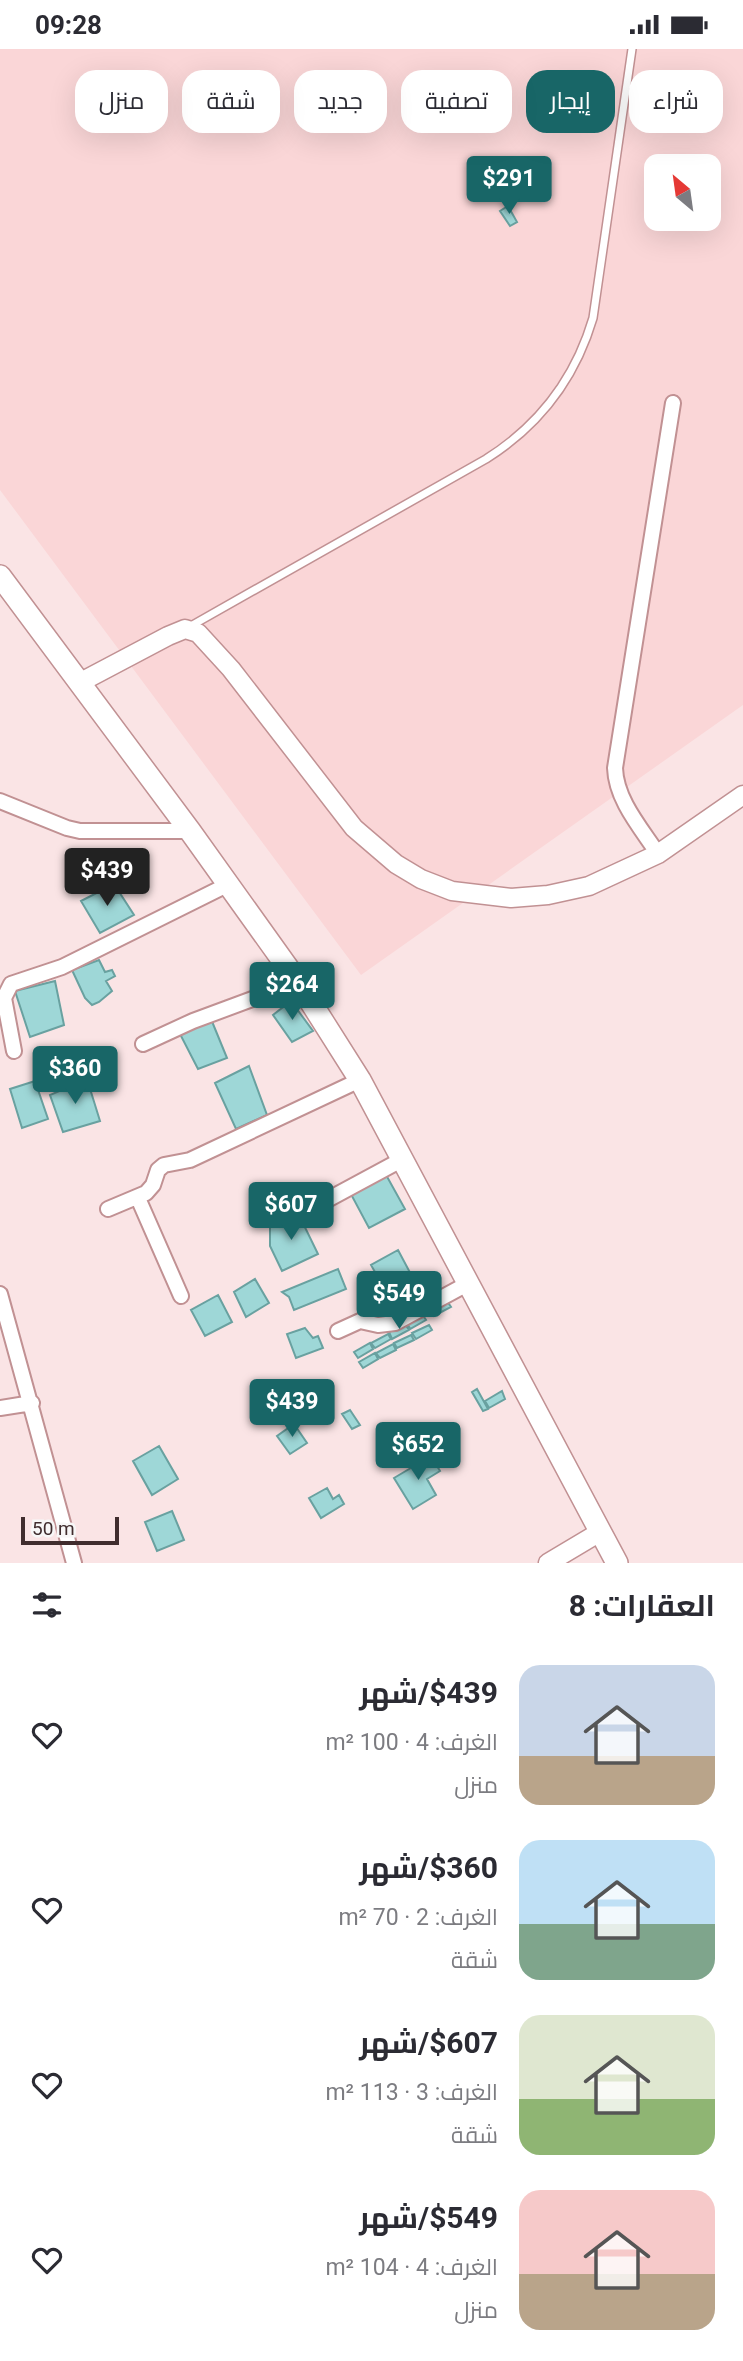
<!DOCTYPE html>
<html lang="ar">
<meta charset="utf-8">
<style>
body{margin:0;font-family:Roboto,Cairo,sans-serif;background:#f7f7f7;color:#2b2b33;direction:rtl;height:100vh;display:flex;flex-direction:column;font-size:26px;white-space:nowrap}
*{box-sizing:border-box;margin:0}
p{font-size:23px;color:#7c7c81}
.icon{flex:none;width:38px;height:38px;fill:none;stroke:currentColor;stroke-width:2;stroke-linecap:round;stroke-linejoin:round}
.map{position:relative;height:1514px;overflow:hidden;direction:ltr}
.drawer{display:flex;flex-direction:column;background:#fff;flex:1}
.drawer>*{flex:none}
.top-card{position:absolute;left:21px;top:21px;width:702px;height:63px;direction:rtl;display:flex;gap:14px}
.needle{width:46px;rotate:331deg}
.tools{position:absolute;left:644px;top:105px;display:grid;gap:14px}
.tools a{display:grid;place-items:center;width:77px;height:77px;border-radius:14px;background:#fff;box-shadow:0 7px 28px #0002;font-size:35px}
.scale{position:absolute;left:21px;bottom:18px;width:98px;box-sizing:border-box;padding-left:7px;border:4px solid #402d2e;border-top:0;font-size:19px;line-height:24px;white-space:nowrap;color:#402d2e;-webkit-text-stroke:5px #f7f7f7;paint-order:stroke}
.price{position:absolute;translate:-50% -60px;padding:0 16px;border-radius:7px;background:#186667;color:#fff;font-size:23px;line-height:46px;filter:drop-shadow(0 2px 4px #0008)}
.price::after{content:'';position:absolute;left:50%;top:42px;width:21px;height:16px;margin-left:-10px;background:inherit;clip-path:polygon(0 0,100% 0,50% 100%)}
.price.on{background:#222;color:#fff}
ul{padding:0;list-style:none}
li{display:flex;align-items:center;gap:21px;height:175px;padding:0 28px}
li span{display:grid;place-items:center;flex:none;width:196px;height:140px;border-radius:21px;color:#555}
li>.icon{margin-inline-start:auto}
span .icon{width:84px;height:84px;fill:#fffc;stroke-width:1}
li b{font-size:30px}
h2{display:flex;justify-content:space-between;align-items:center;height:84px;padding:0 28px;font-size:30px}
.tag{padding:0 24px;border-radius:21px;background:#fff;box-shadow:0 7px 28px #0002;font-size:24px;line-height:63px}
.tag.on{background:#186667;color:#fff}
.status{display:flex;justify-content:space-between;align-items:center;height:49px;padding:0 35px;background:#fff;direction:ltr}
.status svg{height:19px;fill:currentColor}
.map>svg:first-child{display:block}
.built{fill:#fad6d7;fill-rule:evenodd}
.building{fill:#9ed7d7;stroke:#69a1a0;stroke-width:2}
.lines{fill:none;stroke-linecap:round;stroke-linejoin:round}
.service-casing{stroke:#c19193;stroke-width:10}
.minor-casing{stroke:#c19193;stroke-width:18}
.tertiary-casing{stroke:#c19193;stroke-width:21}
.secondary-casing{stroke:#c19193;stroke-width:24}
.service{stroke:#fff;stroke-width:7}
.minor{stroke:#fff;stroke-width:14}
.tertiary{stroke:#fff;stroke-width:18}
.secondary{stroke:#fff;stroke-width:21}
</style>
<div class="status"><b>09:28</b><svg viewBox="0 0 49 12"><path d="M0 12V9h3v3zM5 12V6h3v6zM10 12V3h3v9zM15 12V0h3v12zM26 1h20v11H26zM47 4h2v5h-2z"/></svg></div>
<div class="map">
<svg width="743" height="1514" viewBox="0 0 743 1514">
<rect width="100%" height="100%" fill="#fae4e5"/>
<path class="built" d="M0 0H743V656L361 926 0 441ZM656 117H709V170H656Z"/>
<path class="building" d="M508 157 517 173 510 177 500 162Z
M114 835 134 866 100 884 81 852Z
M99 911 105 923 112 921 115 927 106 932 112 942 99 953 92 956 85 949 72 921Z
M55 932 64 976 30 988 15 942Z
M291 952 313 982 292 993 273 966Z
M211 970 227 1009 198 1020 180 985Z
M74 1006 87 1030 53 1041 47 1025 40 1027 39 1020Z
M249 1017 267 1066 236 1080 215 1034Z
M87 1030 100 1072 63 1083 50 1046Z
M35 1032 48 1070 22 1079 10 1040Z
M380 1115 405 1160 369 1179 345 1134Z
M298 1164 318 1205 282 1222 270 1197V1178Z
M398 1201 415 1233 397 1242 389 1237 384 1239 371 1216Z
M338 1220 346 1240 294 1261 289 1248 282 1243Z
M255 1230 269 1254 246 1268 234 1243Z
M432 1233 440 1247 393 1274V1255Z
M218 1246 232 1273 205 1287 191 1261Z
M447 1252 451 1258 434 1267 430 1261Z
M422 1265 426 1271 410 1280 407 1274Z
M405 1275 409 1281 392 1290 389 1283Z
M429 1276 432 1281 416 1290 412 1284Z
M305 1279 313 1289 318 1287 323 1299 296 1309 287 1285Z
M388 1285 391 1290 375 1299 371 1294Z
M411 1286 414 1291 397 1299 394 1294Z
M370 1294 373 1300 358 1309 354 1303Z
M393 1295 396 1301 380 1309 376 1304Z
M375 1304 378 1310 363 1319 359 1313Z
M477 1340 488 1360 483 1362 472 1343Z
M502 1342 505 1350 489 1359 485 1352Z
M350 1361 360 1376 352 1380 342 1365Z
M294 1375 307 1394 290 1405 277 1387Z
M407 1395 414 1408 401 1415 394 1405Z
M159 1397 178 1430 152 1446 133 1412Z
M431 1407 440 1422 427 1430 436 1446 413 1460 394 1429Z
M327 1439 333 1450 339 1446 344 1455 321 1469 309 1449Z
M172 1462 184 1491 157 1502 145 1473Z"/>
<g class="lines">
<defs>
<path id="service" d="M189 578 486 410C540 376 575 330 593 269L632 0"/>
<path id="minor" d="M0 752 67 779 80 782H190
M658 805C641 779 616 751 615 719L673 354
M143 995 193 972 298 933
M14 1002 4 949 11 935 62 918 227 836
M138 1149 181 1247
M108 1160 146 1144 153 1136 158 1121 164 1116 190 1111 360 1031
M301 1165 403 1110
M0 1245 74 1514
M338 1282 360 1272 378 1276 395 1274 469 1234
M0 1359 32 1354"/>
<path id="tertiary" d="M79 634 168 587 185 580 198 584 231 620 354 779 396 815 421 830 452 842 511 849 548 846 589 837 658 805 743 746
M548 1514 600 1483"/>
<path id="secondary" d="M0 527 190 782 298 933 360 1031 617 1514"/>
</defs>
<use href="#service" class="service-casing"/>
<use href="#minor" class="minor-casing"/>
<use href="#tertiary" class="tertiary-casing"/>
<use href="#secondary" class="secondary-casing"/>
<use href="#service" class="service"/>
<use href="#minor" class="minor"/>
<use href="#tertiary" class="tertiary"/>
<use href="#secondary" class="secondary"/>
</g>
</svg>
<div class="tools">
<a><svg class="needle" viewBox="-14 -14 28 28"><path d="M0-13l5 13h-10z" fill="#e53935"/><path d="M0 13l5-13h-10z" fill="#7c7c81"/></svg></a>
</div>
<div class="scale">50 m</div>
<b class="price" style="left:509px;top:167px">$291</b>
<b class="price on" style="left:107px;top:859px">$439</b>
<b class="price" style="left:292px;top:973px">$264</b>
<b class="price" style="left:75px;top:1057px">$360</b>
<b class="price" style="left:291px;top:1193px">$607</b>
<b class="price" style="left:399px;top:1282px">$549</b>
<b class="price" style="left:292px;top:1390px">$439</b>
<b class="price" style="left:418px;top:1433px">$652</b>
<div class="top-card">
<a class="tag">شراء</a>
<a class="tag on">إيجار</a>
<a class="tag">تصفية</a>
<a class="tag">جديد</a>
<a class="tag">شقة</a>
<a class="tag">منزل</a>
</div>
</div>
<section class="drawer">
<h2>العقارات: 8<svg class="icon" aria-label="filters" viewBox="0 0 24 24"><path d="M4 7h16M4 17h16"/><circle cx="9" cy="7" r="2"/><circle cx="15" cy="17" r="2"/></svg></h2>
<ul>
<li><span style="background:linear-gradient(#c9d6e8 65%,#b9a48a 0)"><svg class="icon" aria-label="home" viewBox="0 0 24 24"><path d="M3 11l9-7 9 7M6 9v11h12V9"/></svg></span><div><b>$439/شهر</b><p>الغرف: 4 · 100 m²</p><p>منزل</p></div><svg class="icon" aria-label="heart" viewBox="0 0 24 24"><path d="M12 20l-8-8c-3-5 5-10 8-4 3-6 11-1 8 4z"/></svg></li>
<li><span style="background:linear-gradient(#bfe0f5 60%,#7fa58c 0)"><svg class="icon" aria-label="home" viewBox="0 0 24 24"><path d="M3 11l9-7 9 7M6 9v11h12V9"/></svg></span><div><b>$360/شهر</b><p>الغرف: 2 · 70 m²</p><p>شقة</p></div><svg class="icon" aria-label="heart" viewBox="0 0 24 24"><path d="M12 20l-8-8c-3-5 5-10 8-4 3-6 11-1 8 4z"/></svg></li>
<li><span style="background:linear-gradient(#dfe7d0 60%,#8fb573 0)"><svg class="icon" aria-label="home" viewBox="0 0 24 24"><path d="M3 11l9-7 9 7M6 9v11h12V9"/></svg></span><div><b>$607/شهر</b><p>الغرف: 3 · 113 m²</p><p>شقة</p></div><svg class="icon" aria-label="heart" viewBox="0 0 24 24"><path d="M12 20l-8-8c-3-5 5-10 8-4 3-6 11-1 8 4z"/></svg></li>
<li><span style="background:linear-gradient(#f6c9c9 60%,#b9a48a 0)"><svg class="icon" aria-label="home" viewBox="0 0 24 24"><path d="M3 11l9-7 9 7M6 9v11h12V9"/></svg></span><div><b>$549/شهر</b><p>الغرف: 4 · 104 m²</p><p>منزل</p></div><svg class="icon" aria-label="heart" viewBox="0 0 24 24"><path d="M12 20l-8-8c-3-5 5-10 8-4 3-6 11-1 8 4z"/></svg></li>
</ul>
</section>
